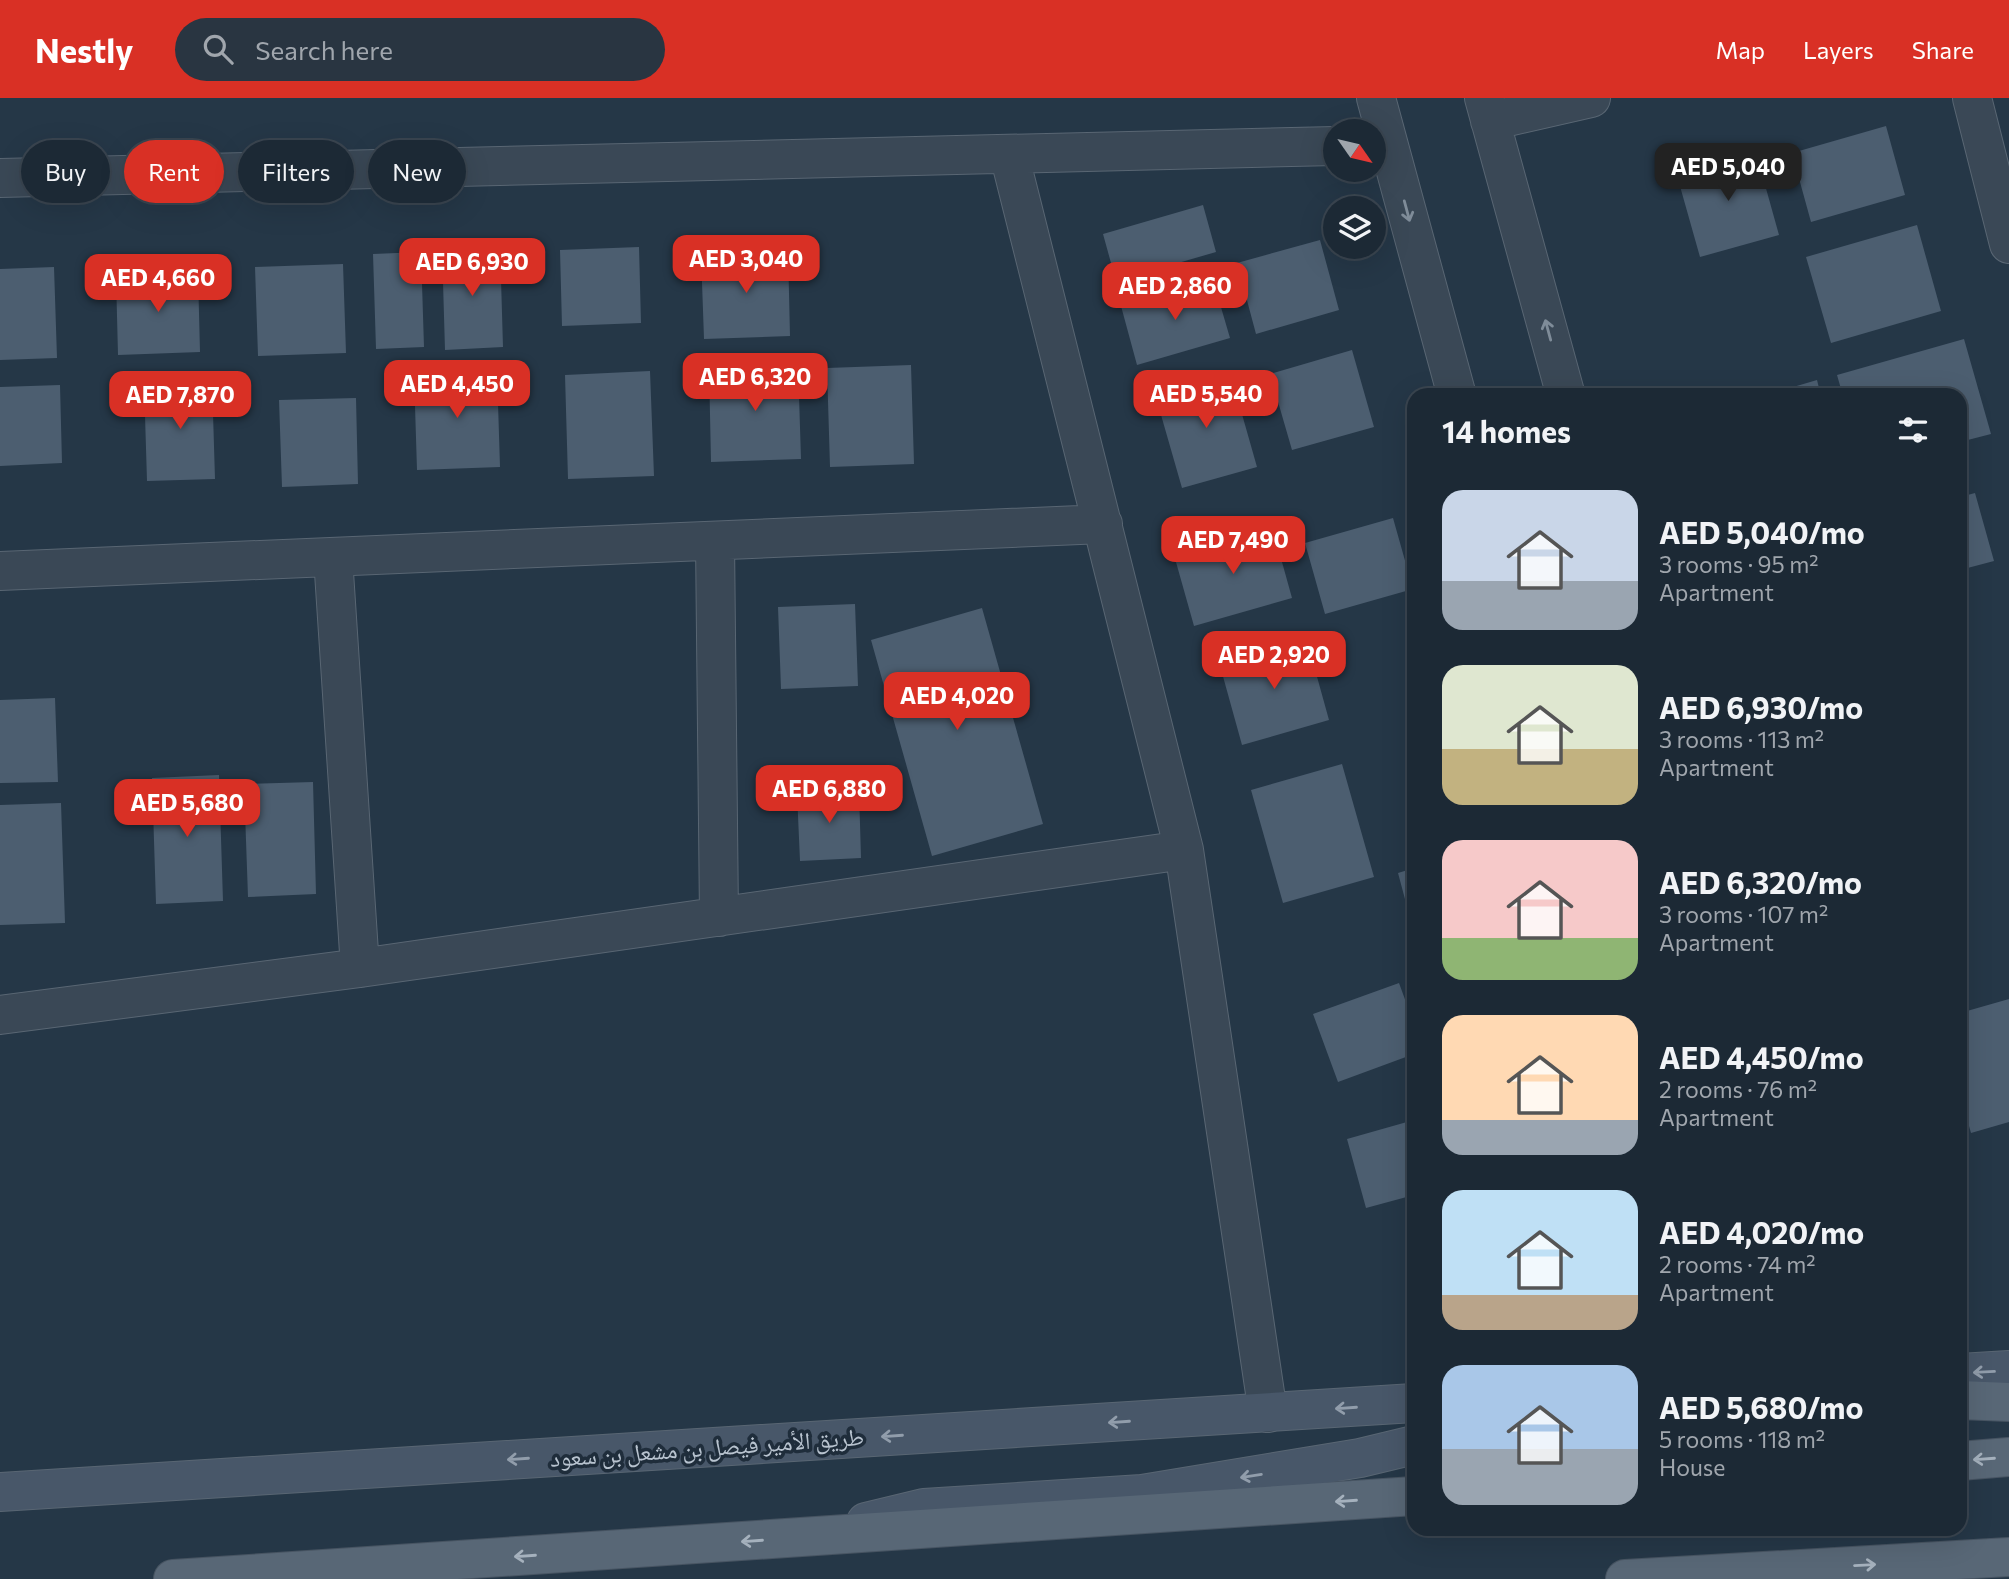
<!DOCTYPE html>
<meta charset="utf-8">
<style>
body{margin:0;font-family:Commissioner,"Noto Naskh Arabic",sans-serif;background:#293541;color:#f1f3f6;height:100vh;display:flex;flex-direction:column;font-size:26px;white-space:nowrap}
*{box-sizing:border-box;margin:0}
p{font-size:23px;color:#a0a6ad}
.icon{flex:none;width:38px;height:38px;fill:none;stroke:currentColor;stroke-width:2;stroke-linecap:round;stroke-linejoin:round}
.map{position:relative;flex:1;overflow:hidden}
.details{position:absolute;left:1407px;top:290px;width:560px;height:1148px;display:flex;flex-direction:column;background:#1c2935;border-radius:21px;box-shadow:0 7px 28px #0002,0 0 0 2px #3a4550}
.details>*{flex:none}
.guide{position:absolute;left:21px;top:42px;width:665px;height:63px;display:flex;gap:14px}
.needle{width:46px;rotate:124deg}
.buttons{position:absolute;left:1323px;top:21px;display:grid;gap:14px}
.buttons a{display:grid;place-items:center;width:63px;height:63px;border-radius:50%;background:#1c2935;box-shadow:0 7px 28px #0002,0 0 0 2px #3a4550;font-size:35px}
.price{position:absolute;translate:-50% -60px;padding:0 16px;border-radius:14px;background:#d93025;color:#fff;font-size:23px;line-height:46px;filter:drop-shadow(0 2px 4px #0008)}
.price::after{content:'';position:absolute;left:50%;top:42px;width:21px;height:16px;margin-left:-10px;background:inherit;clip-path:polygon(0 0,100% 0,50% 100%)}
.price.active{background:#222;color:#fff}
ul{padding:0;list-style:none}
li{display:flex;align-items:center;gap:21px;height:175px;padding:0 35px}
li span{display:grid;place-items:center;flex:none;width:196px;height:140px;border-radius:21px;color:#555}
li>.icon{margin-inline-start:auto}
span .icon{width:84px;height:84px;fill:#fffc;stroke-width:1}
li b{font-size:30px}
h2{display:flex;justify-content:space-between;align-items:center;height:84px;padding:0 35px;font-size:30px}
.pill{padding:0 24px;border-radius:32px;background:#1c2935;box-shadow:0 7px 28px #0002,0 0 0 2px #3a4550;font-size:24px;line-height:63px}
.pill.active{background:#d93025;color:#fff}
header{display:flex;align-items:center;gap:42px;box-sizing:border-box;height:98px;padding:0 35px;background:#d93025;color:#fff}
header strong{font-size:33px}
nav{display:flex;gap:38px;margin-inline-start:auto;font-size:24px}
.search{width:490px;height:63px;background:#293541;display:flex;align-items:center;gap:18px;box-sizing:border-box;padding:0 24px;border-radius:38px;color:#a0a6ad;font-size:26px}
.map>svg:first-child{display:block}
.building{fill:#4c5e70}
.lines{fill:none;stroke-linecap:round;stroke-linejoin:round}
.street-casing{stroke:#596673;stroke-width:40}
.secondary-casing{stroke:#596673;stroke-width:40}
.primary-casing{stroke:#475462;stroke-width:40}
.street{stroke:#3a4856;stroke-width:38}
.secondary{stroke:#485769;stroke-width:38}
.primary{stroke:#586776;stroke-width:38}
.oneway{stroke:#7f8c99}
.oneway2{stroke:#919dab}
.oneway3{stroke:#a5b1bd}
.labels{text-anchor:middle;stroke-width:7;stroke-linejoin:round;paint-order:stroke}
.street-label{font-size:24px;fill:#b8c3cf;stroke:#1f2d3b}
</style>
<header>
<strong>Nestly</strong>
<div class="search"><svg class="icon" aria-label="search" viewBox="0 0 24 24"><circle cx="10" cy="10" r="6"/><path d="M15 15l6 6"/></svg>Search here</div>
<nav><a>Map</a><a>Layers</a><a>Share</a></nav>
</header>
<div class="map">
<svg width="2009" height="1481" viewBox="0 0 2009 1481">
<rect width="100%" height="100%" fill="#253747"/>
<path class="building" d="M1886 28 1905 97 1811 124 1792 55Z
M1755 51 1779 137 1700 159 1676 74Z
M1203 107 1216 154 1116 183 1103 136Z
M1917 127 1941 213 1831 245 1806 159Z
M1320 142 1339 212 1256 236 1237 165Z
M500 147 503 249 445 252 442 150Z
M639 149 641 225 562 228 560 152Z
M788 152 790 238 704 241 701 156Z
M421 154 424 249 376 251 373 156Z
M343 166 346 255 258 258 255 169Z
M54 169 57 260 0 262V171Z
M198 176 200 254 118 257 116 179Z
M1213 182 1230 240 1137 267 1121 208Z
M1964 241 1991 336 1960 344V298H1843L1837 277Z
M1352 252 1374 329 1292 352 1270 276Z
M798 266 801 361 711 364 709 269Z
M911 267 914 366 830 369 827 270Z
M497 273 500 369 417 372 414 276Z
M650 273 654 378 568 381 565 277Z
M1230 274 1257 369 1182 390 1155 296Z
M212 282 215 381 147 383 144 285Z
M1817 282 1821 298H1766V297Z
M60 287 62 365 0 368V289Z
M356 300 358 386 282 389 279 302Z
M1975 395 1994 463 1960 472V399Z
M1393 420 1413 491 1325 516 1305 445Z
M1272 428 1292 500 1194 528 1174 457Z
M855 506 858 588 781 591 778 509Z
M982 510 1043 726 932 758 871 542Z
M1306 539 1329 622 1242 647 1219 564Z
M55 600 58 684 0 685V602Z
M1342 666 1374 779 1283 805 1251 692Z
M219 677 223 803 156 806 152 680Z
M313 684 316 796 248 799 244 686Z
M859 692 861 760 800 763 797 695Z
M61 705 65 825 0 827V707Z
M1414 770V831H1413L1398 775Z
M1399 885 1414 926V956L1338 984 1313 916Z
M2009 901V1024L1971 1035 1960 996V915Z
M1414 1022V1097L1366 1110 1347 1041Z"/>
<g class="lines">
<defs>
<path id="street" d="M1376 0 1457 298
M1484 0 1566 298
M1972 0 2009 146
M1490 23 1591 0
M1009 56 1184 752 1268 1315
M0 80 1335 48
M715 443 719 819
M333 459 360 870
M0 473 1103 426
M0 917 360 870 1184 752"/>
<path id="secondary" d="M1960 1275 2009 1272
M0 1394 1414 1305
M866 1424 924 1410 1142 1396 1360 1360 1414 1347"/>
<path id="primary" d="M1960 1302 2009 1304
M1960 1363 2009 1359
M173 1481 1414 1398
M1625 1481 2009 1459"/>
</defs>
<use href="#street" class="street-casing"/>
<use href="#secondary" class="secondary-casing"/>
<use href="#primary" class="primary-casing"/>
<use href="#street" class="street"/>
<use href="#secondary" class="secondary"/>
<use href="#primary" class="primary"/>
</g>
<defs><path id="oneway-shaft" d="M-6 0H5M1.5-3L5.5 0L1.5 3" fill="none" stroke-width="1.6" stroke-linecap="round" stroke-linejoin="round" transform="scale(1.75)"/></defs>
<g class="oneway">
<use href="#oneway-shaft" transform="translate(1407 113) rotate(75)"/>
<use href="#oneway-shaft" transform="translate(1548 232) rotate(-105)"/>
</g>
<g class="oneway2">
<use href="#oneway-shaft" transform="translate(1984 1274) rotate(177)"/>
<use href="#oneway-shaft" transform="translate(1346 1310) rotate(176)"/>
<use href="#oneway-shaft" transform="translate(1119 1324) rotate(176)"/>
<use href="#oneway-shaft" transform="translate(892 1338) rotate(176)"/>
<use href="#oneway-shaft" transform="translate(518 1361) rotate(176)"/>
<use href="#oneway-shaft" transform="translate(1251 1378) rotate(171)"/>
</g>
<g class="oneway3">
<use href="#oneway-shaft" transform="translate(1984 1361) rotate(176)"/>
<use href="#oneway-shaft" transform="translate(1346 1403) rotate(176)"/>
<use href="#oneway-shaft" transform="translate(752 1443) rotate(176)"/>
<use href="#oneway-shaft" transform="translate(525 1458) rotate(176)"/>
<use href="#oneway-shaft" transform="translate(1865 1467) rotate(-3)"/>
</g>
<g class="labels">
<g class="street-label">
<text transform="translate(707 1350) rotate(-4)" y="8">طريق الأمير فيصل بن مشعل بن سعود</text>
</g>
</g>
</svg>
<div class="buttons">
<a><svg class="needle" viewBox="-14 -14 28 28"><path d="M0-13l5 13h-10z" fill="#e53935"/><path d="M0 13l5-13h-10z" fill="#a0a6ad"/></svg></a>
<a><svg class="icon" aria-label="layers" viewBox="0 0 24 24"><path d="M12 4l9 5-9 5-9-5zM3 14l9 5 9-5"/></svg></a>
</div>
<b class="price active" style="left:1728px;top:105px">AED 5,040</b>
<b class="price" style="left:746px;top:197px">AED 3,040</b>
<b class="price" style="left:472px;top:200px">AED 6,930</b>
<b class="price" style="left:158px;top:216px">AED 4,660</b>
<b class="price" style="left:1175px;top:224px">AED 2,860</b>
<b class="price" style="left:755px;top:315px">AED 6,320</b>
<b class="price" style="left:457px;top:322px">AED 4,450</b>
<b class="price" style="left:1206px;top:332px">AED 5,540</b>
<b class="price" style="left:180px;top:333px">AED 7,870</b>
<b class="price" style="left:1233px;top:478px">AED 7,490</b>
<b class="price" style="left:1274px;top:593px">AED 2,920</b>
<b class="price" style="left:957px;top:634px">AED 4,020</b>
<b class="price" style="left:829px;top:727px">AED 6,880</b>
<b class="price" style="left:187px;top:741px">AED 5,680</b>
<div class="guide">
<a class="pill">Buy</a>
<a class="pill active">Rent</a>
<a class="pill">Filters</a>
<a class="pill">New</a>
</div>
<section class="details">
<h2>14 homes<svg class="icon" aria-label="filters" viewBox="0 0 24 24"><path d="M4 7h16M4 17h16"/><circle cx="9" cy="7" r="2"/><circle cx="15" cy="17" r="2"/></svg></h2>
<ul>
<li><span style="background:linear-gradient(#c9d6e8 65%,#9aa5b1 0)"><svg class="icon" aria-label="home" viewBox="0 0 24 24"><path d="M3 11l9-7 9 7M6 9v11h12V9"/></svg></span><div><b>AED 5,040/mo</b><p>3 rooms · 95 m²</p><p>Apartment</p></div></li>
<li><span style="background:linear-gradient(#dfe7d0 60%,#c2b280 0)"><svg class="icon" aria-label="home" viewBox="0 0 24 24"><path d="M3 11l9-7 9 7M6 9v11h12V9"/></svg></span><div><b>AED 6,930/mo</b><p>3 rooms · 113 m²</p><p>Apartment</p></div></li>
<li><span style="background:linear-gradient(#f6c9c9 70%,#8fb573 0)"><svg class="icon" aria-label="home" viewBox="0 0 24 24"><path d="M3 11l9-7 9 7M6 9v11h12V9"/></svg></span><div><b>AED 6,320/mo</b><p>3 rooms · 107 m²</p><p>Apartment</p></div></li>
<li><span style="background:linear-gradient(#ffd9b3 75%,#9aa5b1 0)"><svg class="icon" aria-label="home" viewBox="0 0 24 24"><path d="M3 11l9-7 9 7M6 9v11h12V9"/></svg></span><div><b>AED 4,450/mo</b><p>2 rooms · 76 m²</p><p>Apartment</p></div></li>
<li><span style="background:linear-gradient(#bfe0f5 75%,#b9a48a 0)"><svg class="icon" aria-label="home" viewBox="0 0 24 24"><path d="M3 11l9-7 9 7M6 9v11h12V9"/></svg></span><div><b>AED 4,020/mo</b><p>2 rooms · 74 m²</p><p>Apartment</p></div></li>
<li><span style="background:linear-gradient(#a9c7e8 60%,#9aa5b1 0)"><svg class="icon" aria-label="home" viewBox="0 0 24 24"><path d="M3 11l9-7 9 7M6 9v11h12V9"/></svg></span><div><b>AED 5,680/mo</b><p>5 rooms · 118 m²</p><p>House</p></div></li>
</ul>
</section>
</div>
